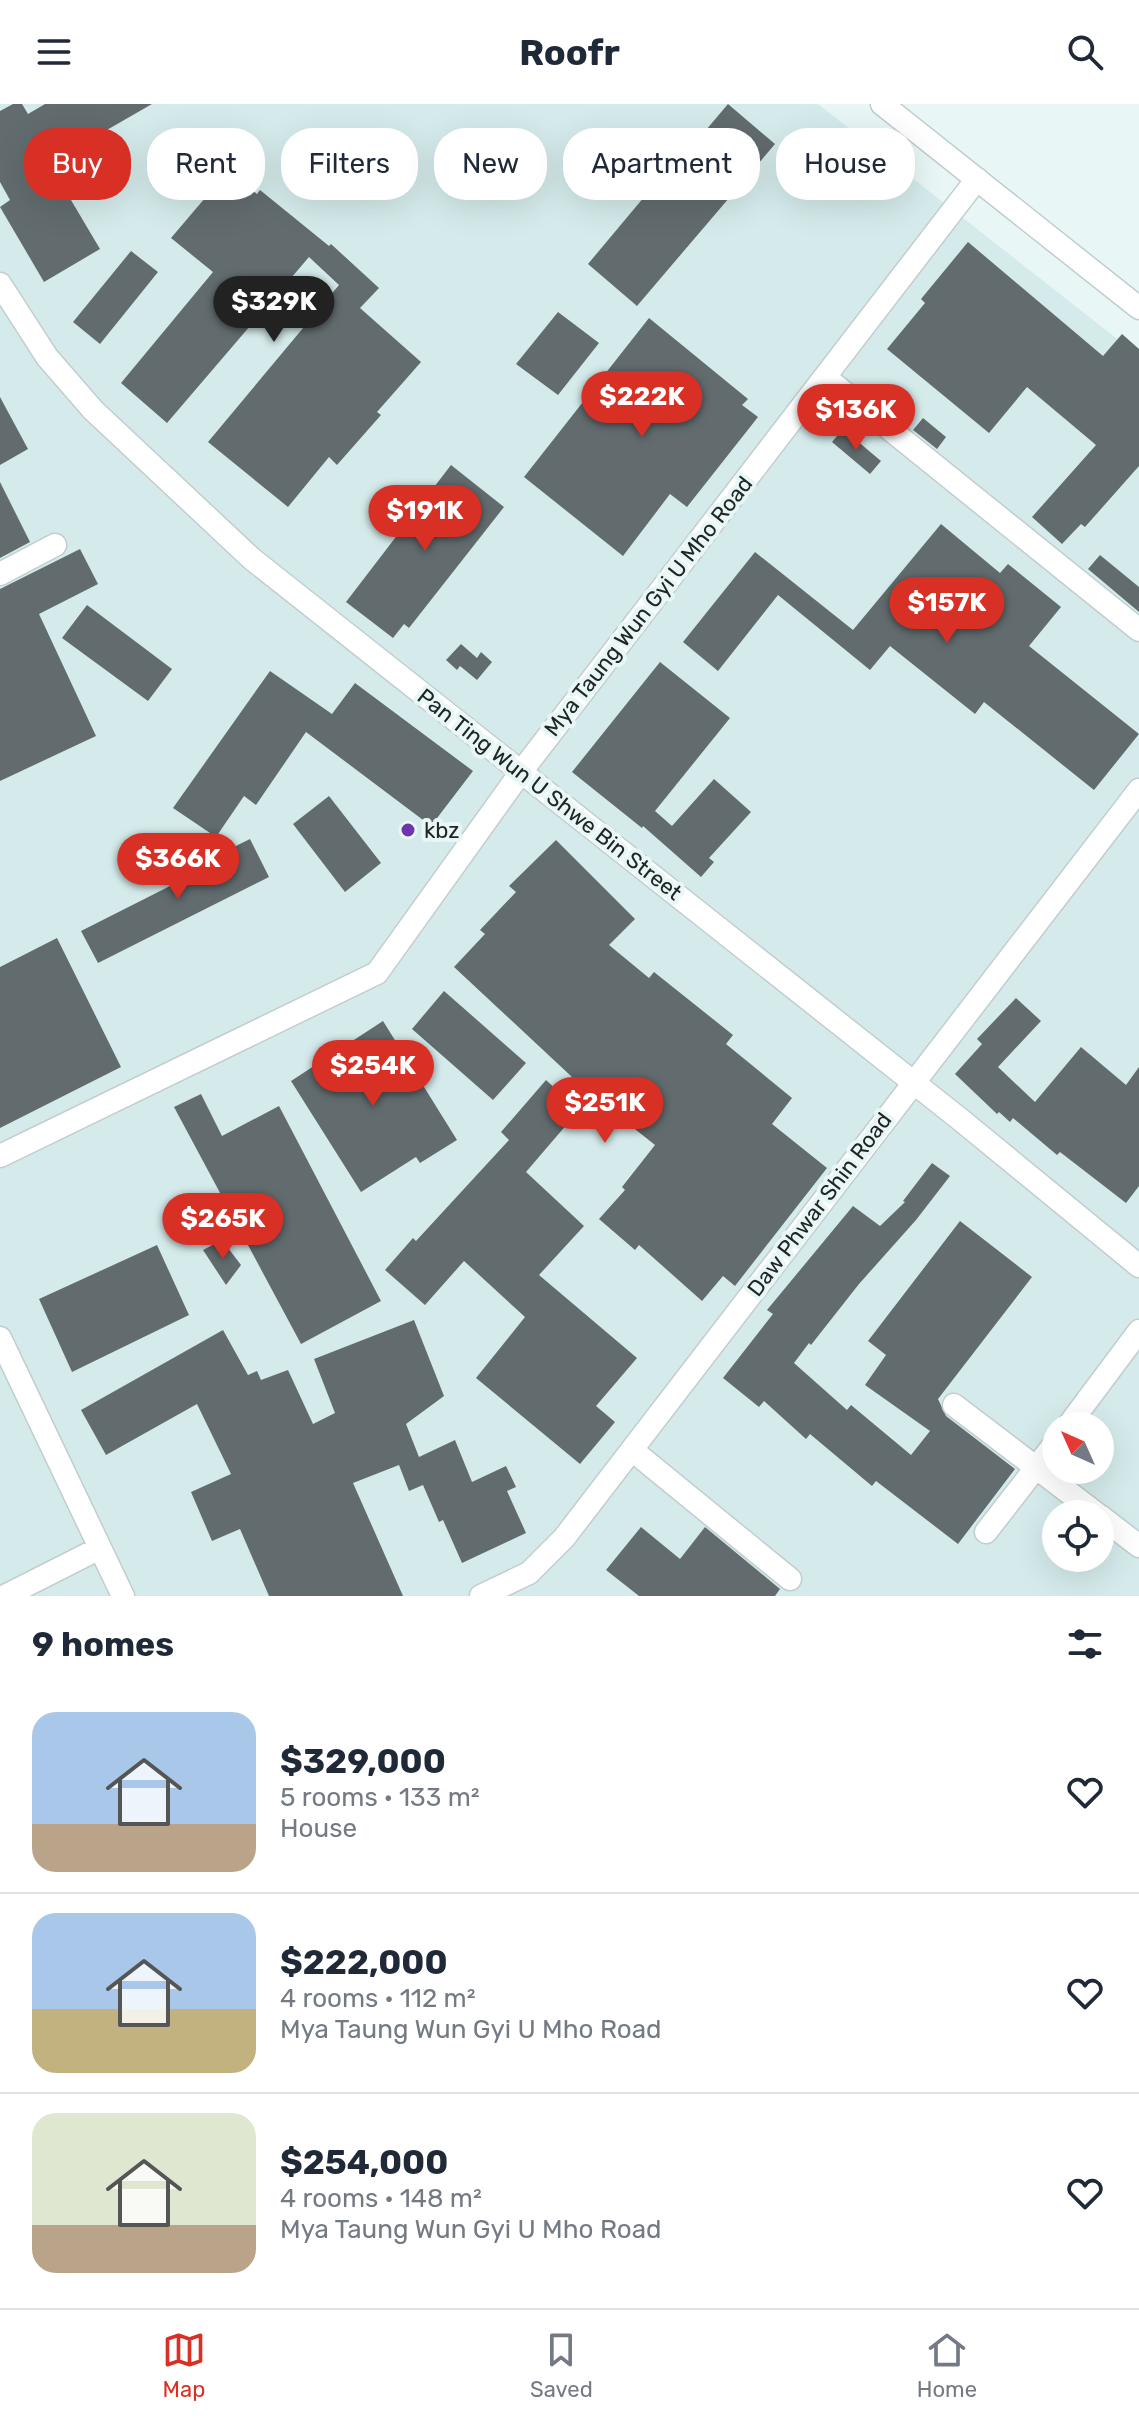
<!DOCTYPE html>
<meta charset="utf-8">
<style>
body{margin:0;font-family:Rubik,sans-serif;background:#f2f2f3;color:#1f2937;height:100vh;display:flex;flex-direction:column;font-size:30px;white-space:nowrap}
*{box-sizing:border-box;margin:0}
p{font-size:26px;color:#747a83}
.icon{flex:none;width:44px;height:44px;fill:none;stroke:currentColor;stroke-width:2;stroke-linecap:round;stroke-linejoin:round}
.map{position:relative;height:1492px;overflow:hidden}
.sheet{display:flex;flex-direction:column;background:#fff;flex:1}
.sheet>*{flex:none}
.top-card{position:absolute;left:24px;top:24px;width:1092px;height:72px;display:flex;gap:16px}
.needle{width:52px;rotate:315deg}
.buttons{position:absolute;left:1042px;top:1308px;display:grid;gap:16px}
.buttons a{display:grid;place-items:center;width:72px;height:72px;border-radius:50%;background:#fff;box-shadow:0 8px 32px #0002;font-size:40px}
.price{position:absolute;translate:-50% -68px;padding:0 18px;border-radius:28px;background:#d93025;color:#fff;font-size:26px;line-height:52px;filter:drop-shadow(0 2px 4px #0008)}
.price::after{content:'';position:absolute;left:50%;top:48px;width:24px;height:18px;margin-left:-12px;background:inherit;clip-path:polygon(0 0,100% 0,50% 100%)}
.price.current{background:#222;color:#fff}
ul{padding:0;list-style:none}
li{display:flex;align-items:center;gap:24px;height:200px;padding:0 32px}
li+li{border-top:2px solid #e0e1e3}
li span{display:grid;place-items:center;flex:none;width:224px;height:160px;border-radius:24px;color:#555}
li>.icon{margin-inline-start:auto}
span .icon{width:96px;height:96px;fill:#fffc;stroke-width:1}
li b{font-size:34px}
h2{display:flex;justify-content:space-between;align-items:center;height:96px;padding:0 32px;font-size:34px}
.tag{padding:0 28px;border-radius:32px;background:#fff;box-shadow:0 8px 32px #0002;font-size:28px;line-height:72px}
.tag.current{background:#d93025;color:#fff}
header{display:flex;justify-content:space-between;align-items:center;height:104px;padding:0 32px;background:#fff;font-size:36px;font-weight:700}
.dock{display:flex;justify-content:space-around;align-items:center;height:112px;border-top:2px solid #e0e1e3;background:#fff;font-size:22px;color:#747a83}
.dock a{display:grid;justify-items:center;gap:4px}
.dock .current{color:#d93025}
.map>svg:first-child{display:block}
.built{fill:#d5ebeb;fill-rule:evenodd}
.building{fill:#626c6f}
.lines{fill:none;stroke-linecap:round;stroke-linejoin:round}
.minor-casing{stroke:#c1cdce;stroke-width:25}
.minor{stroke:#fff;stroke-width:22}
.poi-dot{fill:#6e36ac;stroke:#e9f6f6;stroke-width:3}
.labels{text-anchor:middle;stroke-width:8;stroke-linejoin:round;paint-order:stroke}
.street-label{font-size:22px;fill:#202525;stroke:#e9f6f6}
.poi-label{font-size:22px;fill:#202525;stroke:#e9f6f6;text-anchor:start}
</style>
<header><svg class="icon" aria-label="menu" viewBox="0 0 24 24"><path d="M4 6h16M4 12h16M4 18h16"/></svg>Roofr<svg class="icon" aria-label="search" viewBox="0 0 24 24"><circle cx="10" cy="10" r="6"/><path d="M15 15l6 6"/></svg></header>
<div class="map">
<svg width="1139" height="1492" viewBox="0 0 1139 1492">
<rect width="100%" height="100%" fill="#e9f6f6"/>
<path class="built" d="M0 0H818L1139 252V1492H0ZM1056 1322H1100V1366H1056ZM1056 1410H1100V1454H1056Z"/>
<path class="building" d="M13 0H22L28 10 45 0H152L53 57 56 62 52 64 100 145 44 178 0 103 10 96 0 78V7Z
M728 0 775 40 637 202 588 160 670 62 673 65Z
M228 67 257 90 260 86 329 142 331 140 379 184 360 204 421 258 377 308 381 311 337 361 329 353 288 403 208 338 339 181 309 153 167 319 121 279 213 168 171 134Z
M968 138 1103 252 1122 230 1139 245V362L1085 423 1081 420 1062 440 1032 413 1096 341 1027 283 989 329 887 245 925 199 921 195Z
M131 147 158 168 100 240 73 218Z
M558 208 599 239 558 291 516 260Z
M649 214 748 295 742 301 758 313 687 403 670 390 623 452 524 373Z
M0 293 28 345 0 361Z
M923 314 946 333 937 345 913 326Z
M843 325 881 357 870 370 832 338Z
M451 361 504 403 409 524 404 520 393 534 346 498Z
M0 378 30 438 0 454Z
M941 420 1000 469 1008 460 1061 503 1029 542 1139 630 1094 686 984 598 975 610 890 542 870 566 778 491 718 567 683 538 755 448 853 526Z
M80 445 98 480 39 510 96 632 0 677V485Z
M1100 451 1139 483V508L1088 465Z
M87 501 172 565 148 597 62 534Z
M461 540 477 554 481 548 492 558 477 576 460 562 457 566 446 556Z
M660 558 730 614 655 707 672 722 714 675 751 708 709 754 714 758 701 773 643 722 642 724 572 668Z
M270 567 332 610 355 579 473 667 431 722 306 628 256 701 244 692 216 733 173 704Z
M329 692 381 759 345 788 293 720Z
M250 735 269 773 98 859 81 827 174 780 171 774Z
M556 736 635 815 609 841 649 874 654 868 733 931 726 940 792 994 772 1020 827 1064 735 1182 723 1172 702 1197 639 1141 635 1146 599 1115 625 1086 622 1083 655 1041 592 991 526 1068 584 1122 539 1171 637 1254 596 1302 615 1318 580 1360 476 1274 525 1213 464 1157 425 1201 385 1166 413 1134 416 1137 509 1036 501 1028 546 976 559 988 572 973 454 863 485 830 480 826 516 788 509 782Z
M57 834 121 963 0 1024V863Z
M444 887 526 959 493 996 412 925Z
M1016 894 1041 917 998 963 1035 998 1081 943 1126 981 1139 963V1082L1126 1099 1060 1048 1057 1051 1013 1014 1010 1018 999 1008 997 1010 955 970 982 940 977 935Z
M383 917 457 1036 420 1059 416 1053 361 1088 291 977Z
M201 990 222 1032 279 1002 381 1197 301 1240 174 1003Z
M932 1059 950 1072 916 1116 859 1180 811 1241 809 1239 794 1259 847 1306 851 1301 911 1351 930 1327 865 1281 886 1251 868 1237 960 1117 1032 1173 938 1295 946 1312 1015 1365 958 1440 876 1377 872 1382 810 1330 806 1335 764 1297 759 1303 723 1274 773 1210 767 1206 853 1102 880 1122 905 1098 903 1097Z
M222 1136 241 1161 226 1181 203 1146Z
M157 1141 189 1211 72 1268 39 1195Z
M414 1216 444 1292 406 1320 419 1353 455 1336 472 1378 506 1362 516 1383 507 1387 526 1429 462 1459 443 1416 439 1418 423 1381 409 1387 399 1361 353 1379 403 1492H269L240 1425 212 1437 191 1388 231 1370 197 1300 106 1351 81 1306 223 1226 248 1271 257 1267 261 1276 288 1266 313 1320 335 1309 314 1255Z
M641 1423 680 1455 705 1423 780 1485 775 1492H639L606 1466Z"/>
<g class="lines">
<defs>
<path id="minor" d="M882 0 1139 204
M0 180 47 253 93 306 252 455 961 1016 1139 1162
M825 273 1139 526
M0 470 55 441
M0 1052 377 869 521 668 977 75
M0 1234 123 1492
M954 1301 1097 1410
M1068 1322 1139 1227
M632 1346 790 1475
M1100 1412 1139 1442
M986 1428 1056 1338
M5 1492 100 1444
M481 1492 529 1469 564 1434 1139 686"/>
</defs>
<use href="#minor" class="minor-casing"/>
<use href="#minor" class="minor"/>
</g>
<circle class="poi-dot" cx="408" cy="726" r="8"/>
<g class="labels">
<g class="street-label">
<text transform="translate(648 502) rotate(-52)" y="8">Mya Taung Wun Gyi U Mho Road</text>
<text transform="translate(550 690) rotate(38)" y="8">Pan Ting Wun U Shwe Bin Street</text>
<text transform="translate(819 1100) rotate(-53)" y="8">Daw Phwar Shin Road</text>
</g>
<g class="poi-label">
<text x="424" y="734">kbz</text>
</g>
</g>
</svg>
<div class="buttons">
<a><svg class="needle" viewBox="-14 -14 28 28"><path d="M0-13l5 13h-10z" fill="#e53935"/><path d="M0 13l5-13h-10z" fill="#747a83"/></svg></a>
<a><svg class="icon" aria-label="locate" viewBox="0 0 24 24"><circle cx="12" cy="12" r="6"/><path d="M12 2v4M12 18v4M2 12h4M18 12h4"/></svg></a>
</div>
<b class="price current" style="left:274px;top:240px">$329K</b>
<b class="price" style="left:642px;top:335px">$222K</b>
<b class="price" style="left:856px;top:348px">$136K</b>
<b class="price" style="left:425px;top:449px">$191K</b>
<b class="price" style="left:947px;top:541px">$157K</b>
<b class="price" style="left:178px;top:797px">$366K</b>
<b class="price" style="left:373px;top:1004px">$254K</b>
<b class="price" style="left:605px;top:1041px">$251K</b>
<b class="price" style="left:223px;top:1157px">$265K</b>
<div class="top-card">
<a class="tag current">Buy</a>
<a class="tag">Rent</a>
<a class="tag">Filters</a>
<a class="tag">New</a>
<a class="tag">Apartment</a>
<a class="tag">House</a>
</div>
</div>
<section class="sheet">
<h2>9 homes<svg class="icon" aria-label="filters" viewBox="0 0 24 24"><path d="M4 7h16M4 17h16"/><circle cx="9" cy="7" r="2"/><circle cx="15" cy="17" r="2"/></svg></h2>
<ul>
<li><span style="background:linear-gradient(#a9c7e8 70%,#b9a48a 0)"><svg class="icon" aria-label="home" viewBox="0 0 24 24"><path d="M3 11l9-7 9 7M6 9v11h12V9"/></svg></span><div><b>$329,000</b><p>5 rooms · 133 m²</p><p>House</p></div><svg class="icon" aria-label="heart" viewBox="0 0 24 24"><path d="M12 20l-8-8c-3-5 5-10 8-4 3-6 11-1 8 4z"/></svg></li>
<li><span style="background:linear-gradient(#a9c7e8 60%,#c2b280 0)"><svg class="icon" aria-label="home" viewBox="0 0 24 24"><path d="M3 11l9-7 9 7M6 9v11h12V9"/></svg></span><div><b>$222,000</b><p>4 rooms · 112 m²</p><p>Mya Taung Wun Gyi U Mho Road</p></div><svg class="icon" aria-label="heart" viewBox="0 0 24 24"><path d="M12 20l-8-8c-3-5 5-10 8-4 3-6 11-1 8 4z"/></svg></li>
<li><span style="background:linear-gradient(#dfe7d0 70%,#b9a48a 0)"><svg class="icon" aria-label="home" viewBox="0 0 24 24"><path d="M3 11l9-7 9 7M6 9v11h12V9"/></svg></span><div><b>$254,000</b><p>4 rooms · 148 m²</p><p>Mya Taung Wun Gyi U Mho Road</p></div><svg class="icon" aria-label="heart" viewBox="0 0 24 24"><path d="M12 20l-8-8c-3-5 5-10 8-4 3-6 11-1 8 4z"/></svg></li>
</ul>
</section>
<nav class="dock">
<a class="current"><svg class="icon" aria-label="map" viewBox="0 0 24 24"><path d="M3 6l6-2 6 2 6-2v14l-6 2-6-2-6 2zM9 4v14M15 6v14"/></svg>Map</a>
<a><svg class="icon" aria-label="saved" viewBox="0 0 24 24"><path d="M7 4h10v16l-5-4-5 4z"/></svg>Saved</a>
<a><svg class="icon" aria-label="home" viewBox="0 0 24 24"><path d="M3 11l9-7 9 7M6 9v11h12V9"/></svg>Home</a>
</nav>
